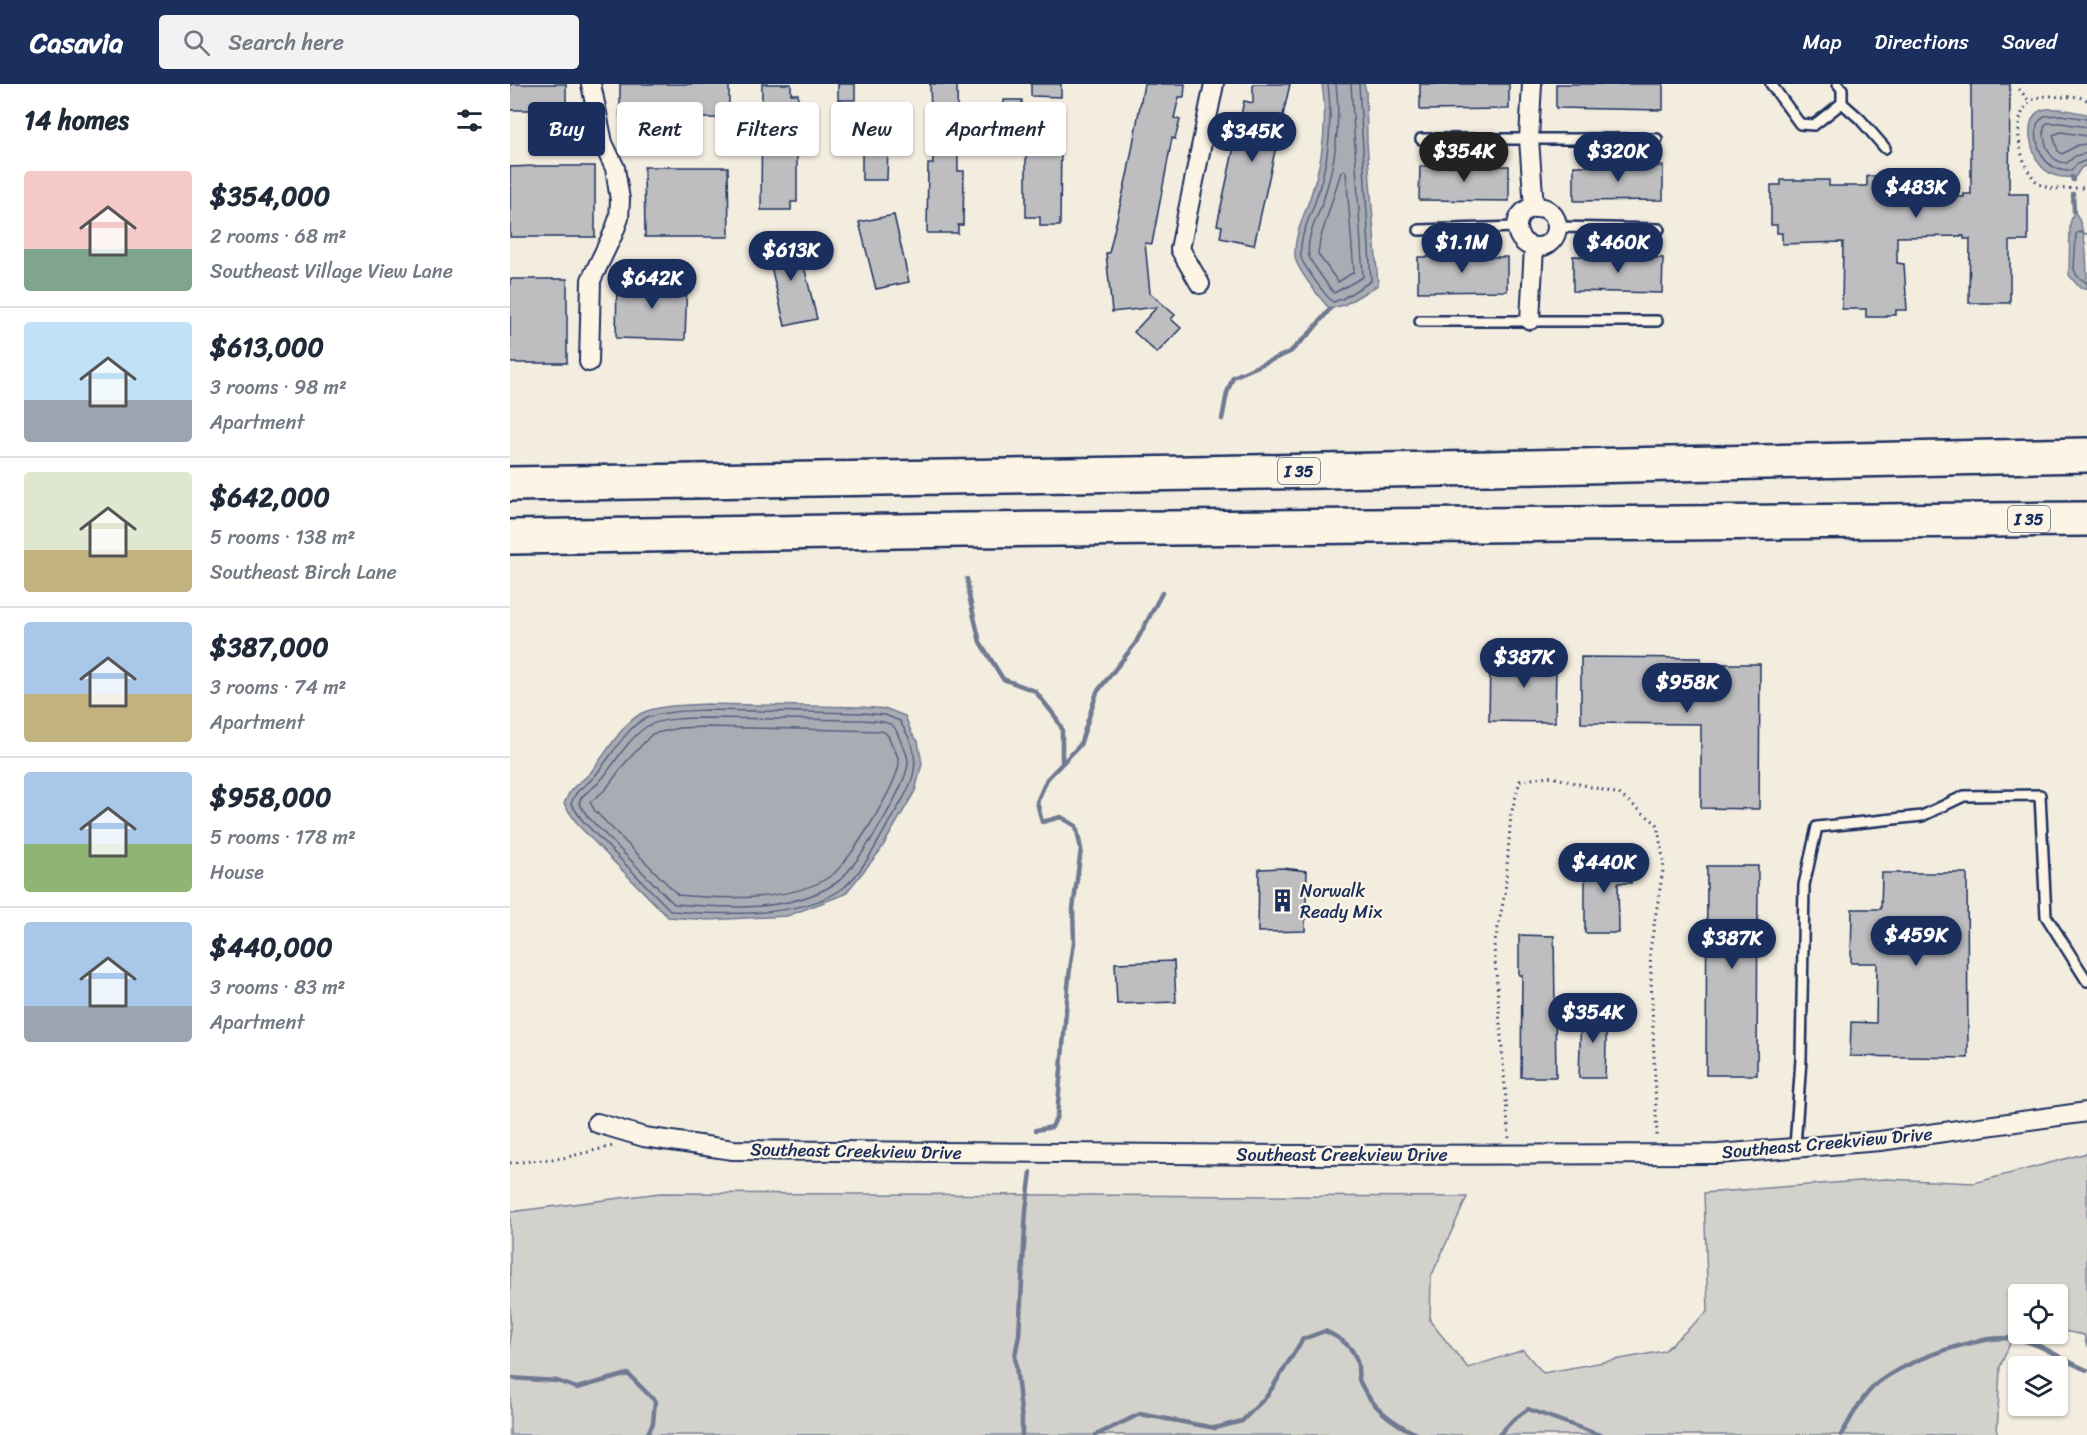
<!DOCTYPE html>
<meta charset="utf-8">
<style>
body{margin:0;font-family:Sriracha,sans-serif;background:#f2f2f3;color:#1f2937;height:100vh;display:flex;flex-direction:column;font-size:22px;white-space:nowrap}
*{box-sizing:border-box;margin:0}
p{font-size:20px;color:#747a83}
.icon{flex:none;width:33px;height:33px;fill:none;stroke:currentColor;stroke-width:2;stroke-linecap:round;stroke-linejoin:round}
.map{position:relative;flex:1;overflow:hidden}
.drawer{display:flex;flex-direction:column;background:#fff;width:510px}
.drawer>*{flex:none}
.top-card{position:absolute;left:18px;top:18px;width:570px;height:54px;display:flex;gap:12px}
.fabs{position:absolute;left:1498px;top:1200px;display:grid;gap:12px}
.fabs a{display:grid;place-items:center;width:60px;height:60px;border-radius:6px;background:#fff;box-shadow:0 2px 4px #0004;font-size:30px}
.price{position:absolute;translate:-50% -51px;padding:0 14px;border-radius:21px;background:#1b2f5e;color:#fff;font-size:20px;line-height:39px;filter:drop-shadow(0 2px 3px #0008)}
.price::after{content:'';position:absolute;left:50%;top:36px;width:18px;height:14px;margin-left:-9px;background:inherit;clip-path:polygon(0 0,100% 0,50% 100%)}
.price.active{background:#222;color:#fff}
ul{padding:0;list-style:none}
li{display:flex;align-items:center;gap:18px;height:150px;padding:0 24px}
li+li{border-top:2px solid #e0e1e3}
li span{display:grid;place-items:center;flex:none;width:168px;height:120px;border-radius:6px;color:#555}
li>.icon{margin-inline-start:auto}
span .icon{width:72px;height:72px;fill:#fffc;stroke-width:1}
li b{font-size:26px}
h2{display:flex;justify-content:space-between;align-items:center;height:72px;padding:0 24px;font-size:26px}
.chip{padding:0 21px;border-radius:6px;background:#fff;box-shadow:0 2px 4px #0004;font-size:21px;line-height:54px}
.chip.active{background:#1b2f5e;color:#fff}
header{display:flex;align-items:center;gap:36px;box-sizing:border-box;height:84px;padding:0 30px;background:#1b2f5e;color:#fff}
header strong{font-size:28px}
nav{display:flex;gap:33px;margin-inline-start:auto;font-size:21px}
.search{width:420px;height:54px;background:#f2f2f3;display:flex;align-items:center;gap:15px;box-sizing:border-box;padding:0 21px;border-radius:6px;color:#747a83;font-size:22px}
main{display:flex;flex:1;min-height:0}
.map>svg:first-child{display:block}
.green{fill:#d3d1cc;stroke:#778095;stroke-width:1.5}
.water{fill:#a9acb3;stroke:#707a91;stroke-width:1.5}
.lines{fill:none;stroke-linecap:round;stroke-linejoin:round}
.shore{stroke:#546180;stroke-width:1.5}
.stream{stroke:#707a91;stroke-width:4.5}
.building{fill:#bebec0;stroke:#1b2f5e;stroke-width:1.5}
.lane-casing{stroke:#1b2f5e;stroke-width:14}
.street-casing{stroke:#1b2f5e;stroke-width:22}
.highway-casing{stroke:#1b2f5e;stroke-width:38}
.path{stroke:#1b2f5e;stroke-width:3;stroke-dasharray:1.5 4.5;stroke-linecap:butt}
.lane{stroke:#fcf5e5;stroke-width:9}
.street{stroke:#fcf5e5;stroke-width:18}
.highway{stroke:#fcf5e5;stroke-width:33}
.labels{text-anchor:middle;stroke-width:4.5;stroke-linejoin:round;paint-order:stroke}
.shield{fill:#fcf5e5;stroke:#5e6a86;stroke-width:1.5}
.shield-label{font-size:16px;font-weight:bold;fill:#1b2f5e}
.poi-label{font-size:18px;fill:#1b2f5e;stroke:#fcf5e5;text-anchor:start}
.street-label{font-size:18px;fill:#1b2f5e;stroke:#fcf5e5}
</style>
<header>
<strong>Casavia</strong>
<div class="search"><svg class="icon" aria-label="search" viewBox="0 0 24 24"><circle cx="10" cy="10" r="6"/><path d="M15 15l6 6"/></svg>Search here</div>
<nav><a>Map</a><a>Directions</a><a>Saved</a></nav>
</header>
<main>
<section class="drawer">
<h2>14 homes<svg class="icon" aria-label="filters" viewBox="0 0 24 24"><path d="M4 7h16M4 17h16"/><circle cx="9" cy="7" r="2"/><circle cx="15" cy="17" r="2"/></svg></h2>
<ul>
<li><span style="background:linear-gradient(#f6c9c9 65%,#7fa58c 0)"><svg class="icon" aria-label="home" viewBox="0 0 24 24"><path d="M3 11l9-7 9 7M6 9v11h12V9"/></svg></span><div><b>$354,000</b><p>2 rooms · 68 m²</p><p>Southeast Village View Lane</p></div></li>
<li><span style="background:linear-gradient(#bfe0f5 65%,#9aa5b1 0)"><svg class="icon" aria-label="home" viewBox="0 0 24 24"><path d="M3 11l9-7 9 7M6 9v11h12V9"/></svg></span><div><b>$613,000</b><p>3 rooms · 98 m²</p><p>Apartment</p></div></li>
<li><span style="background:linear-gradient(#dfe7d0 65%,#c2b280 0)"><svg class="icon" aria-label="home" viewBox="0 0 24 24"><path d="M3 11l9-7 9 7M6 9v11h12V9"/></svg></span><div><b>$642,000</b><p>5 rooms · 138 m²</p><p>Southeast Birch Lane</p></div></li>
<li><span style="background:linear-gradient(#a9c7e8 60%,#c2b280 0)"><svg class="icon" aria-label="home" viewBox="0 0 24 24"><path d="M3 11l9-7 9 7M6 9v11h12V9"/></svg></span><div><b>$387,000</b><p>3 rooms · 74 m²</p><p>Apartment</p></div></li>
<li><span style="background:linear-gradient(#a9c7e8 60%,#8fb573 0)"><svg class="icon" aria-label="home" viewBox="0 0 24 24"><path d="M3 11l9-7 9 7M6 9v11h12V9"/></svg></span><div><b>$958,000</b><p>5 rooms · 178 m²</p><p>House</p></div></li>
<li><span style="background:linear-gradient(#a9c7e8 70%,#9aa5b1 0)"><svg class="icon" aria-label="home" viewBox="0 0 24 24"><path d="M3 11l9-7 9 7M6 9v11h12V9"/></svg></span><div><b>$440,000</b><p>3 rooms · 83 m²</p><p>Apartment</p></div></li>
</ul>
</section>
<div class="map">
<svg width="1577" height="1351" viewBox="0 0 1577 1351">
<rect width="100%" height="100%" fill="#f3ede0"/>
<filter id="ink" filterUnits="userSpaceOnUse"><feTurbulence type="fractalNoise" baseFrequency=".0167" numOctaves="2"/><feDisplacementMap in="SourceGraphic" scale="12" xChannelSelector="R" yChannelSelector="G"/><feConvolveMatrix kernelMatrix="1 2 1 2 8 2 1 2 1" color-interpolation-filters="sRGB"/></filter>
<g filter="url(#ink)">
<path class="green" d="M1577 1069V1263L1574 1251 1548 1246V1210H1509V1238L1490 1283 1487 1351H0V1128L150 1109 957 1113 921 1193 920 1237 958 1284 1013 1266 1033 1289 1154 1267 1198 1227 1194 1109 1376 1095 1464 1099Z"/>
<path class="water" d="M812 0H854L856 7 857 58 868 201 834 221 820 225C812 217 785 183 785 172 784 152 794 132 800 114 813 77 818 39 812 0Z
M1551 25 1577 30V81L1571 84 1565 93C1553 94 1543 93 1534 85 1521 74 1511 33 1532 26 1537 24 1546 25 1551 25Z
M1564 127C1577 143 1577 182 1577 205L1570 204 1559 191 1560 140Z
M196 620 351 623 377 625 395 632 402 650 408 657 412 680 405 707 370 767 335 810 277 832 199 836 158 833 68 741 54 720C63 698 66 704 80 689 94 673 112 639 132 629 148 621 178 621 196 620Z"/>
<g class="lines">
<path class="shore" d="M818 0C823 39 819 77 806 115 801 132 788 154 791 173 792 180 817 214 823 218L832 215 861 197 849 0
M826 0C831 40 826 76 814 114 809 131 795 153 799 172 799 176 822 207 824 209L853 193 841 0
M1577 35 1551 31 1534 32 1527 40C1524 64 1534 87 1561 87L1567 80 1577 76
M1577 43 1551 39H1537L1534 43C1533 59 1539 79 1557 79L1565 72 1577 69
M1577 52 1551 48 1543 51 1548 67 1552 70 1568 61 1577 60
M834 86 836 88 844 188 828 198 808 170 810 156 831 88Z
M1577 150 1569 148 1566 150 1564 185 1567 192 1577 199
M196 626 351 629 375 631 390 637C394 645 399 653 402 661 412 690 393 715 379 738 368 758 351 791 332 805 291 834 209 831 161 827L73 737 61 720C65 705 75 703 84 693 98 677 117 642 136 634 155 627 177 627 196 626Z
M196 634 351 636C360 637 374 636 382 641 386 644 387 649 389 653 392 662 398 668 398 678 398 701 345 787 326 799 280 829 216 824 164 820L78 733 69 719C71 709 84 705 91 696 105 679 117 656 136 643 149 634 180 634 196 634Z
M196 643 372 647C379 650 379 654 382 661 385 666 388 671 389 678 389 698 339 779 322 791 285 818 211 815 168 811L85 727 80 718 95 706 116 678 142 650 169 644Z"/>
<path class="stream" d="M1562 93 1563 96
M1563 110 1564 127
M712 335 717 309 723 293 780 268 801 248 820 225
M457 495 459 512 470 558 493 595 525 607 545 632 552 645V677
M526 1046 542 1043 547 1032 559 892 564 859 563 825 571 765 566 742 551 733 532 738 527 718 537 695 570 661 587 608 625 560 652 509
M0 1294 47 1297 67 1304 118 1290 145 1317 143 1339 137 1351
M512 1351V1337L505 1272 509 1251 516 1126 521 1088
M586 1351 630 1330 705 1344 732 1337 757 1312 793 1255 815 1247C832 1255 845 1263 848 1282 848 1288 848 1296 851 1300 863 1325 886 1341 909 1351
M989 1351 1002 1337 1018 1325 1090 1351
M1331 1351C1342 1333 1349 1317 1364 1302 1390 1278 1471 1249 1506 1255 1532 1259 1553 1277 1577 1286"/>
</g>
<path class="building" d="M0 0H56V33L26 32V26H0Z
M110 0H219V34H188V26H139V33H110Z
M252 0H281V10H288V30L282 29 281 37V65H287V118H281V126H251Z
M328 0H345V16H328Z
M420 0H447L448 87H454L453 141H448V149H417L418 80H423Z
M521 0H551V13L521 12Z
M634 0H675L674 13H669L664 34 670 36 665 55 662 54 642 160 635 159 640 209 665 231 661 235 671 244 647 269 624 248 647 223 602 228 596 169H599L618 87Z
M743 0H780L744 161 710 154 712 142 707 141 734 17 743 19Z
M910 0H999V25L910 26Z
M1046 0H1153V26L1046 24Z
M1461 0H1500L1499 110H1518V157H1500V219H1459L1460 155H1454V152L1387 153V179L1394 180 1397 226H1386V231H1376V233H1356V225H1332L1333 158 1272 160V149H1267V141H1261V101H1271V96H1319V102H1357V92H1369V111L1454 113V110H1461Z
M494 16H512V52L494 51Z
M352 26H379L377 96H352Z
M516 55H551L550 142H530V133H516Z
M26 82H85V153H0V83Z
M910 82H999V117L909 116Z
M1064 82H1153V116L1064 117Z
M134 83H218L219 153H135Z
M384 131 399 198 366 205 349 138Z
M287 154 307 235 275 242 256 161Z
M1063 172 1153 174 1152 209 1063 207Z
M908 173H997V207L908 208Z
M0 195H57V279H0Z
M150 195H177L175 256 106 254 107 198 150 199Z
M1027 558H1041V579L1046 580 1045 638 979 637 980 578 1027 579Z
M1071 573 1191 574V580H1250L1249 725 1191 724V640L1071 639Z
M1075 776H1121V799H1108L1109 849H1075Z
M1197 782H1248L1247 991H1196Z
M773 784 797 787 795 847 748 848 749 785Z
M1372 789H1457L1458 974 1340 972 1341 938 1366 939 1367 879H1341L1342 825H1371Z
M1009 851 1044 852 1046 993H1011L1012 891H1009Z
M664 877 666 918 607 920 605 879Z
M1071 927H1097L1095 994H1069Z"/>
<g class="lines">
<defs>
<path id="lane" d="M1261 0 1290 40 1304 41 1332 19V5L1328 0
M1332 19 1350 35 1375 64
M911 55H1147
M1047 143 1149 145
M909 146 1007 143
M910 237H1147
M1285 1063 1291 975 1294 801 1307 743 1412 732 1454 712 1530 711 1536 832 1577 897"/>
<path id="street" d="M1022 0 1019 55 1024 124
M1007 143a20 20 0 1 1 40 0a20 20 0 1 1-40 0Z
M690 200 670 165 704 0
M1020 236 1024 163
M79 278 81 196 103 150 109 134 110 116 105 84 93 59 81 0
M87 1039 134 1053 223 1066 777 1071 1208 1070 1370 1057 1577 1028"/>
<path id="highway" d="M0 400 932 385 1577 371
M0 453 452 446 1577 435"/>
</defs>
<use href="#lane" class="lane-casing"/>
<use href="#street" class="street-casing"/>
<use href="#highway" class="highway-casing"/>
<path class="path" d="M1509 5 1520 18
M1577 16C1567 11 1561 13 1550 13 1543 12 1534 11 1527 14 1497 24 1508 87 1531 101 1544 108 1563 103 1577 104
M999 1054 984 863 995 809 1001 730 1010 697 1038 692 1109 710 1147 740 1154 780 1140 866 1147 1053
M0 1079 53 1074 103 1062"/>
<use href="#lane" class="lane"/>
<use href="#street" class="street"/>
<use href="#highway" class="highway"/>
</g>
</g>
<defs>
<symbol id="building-bare" viewBox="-9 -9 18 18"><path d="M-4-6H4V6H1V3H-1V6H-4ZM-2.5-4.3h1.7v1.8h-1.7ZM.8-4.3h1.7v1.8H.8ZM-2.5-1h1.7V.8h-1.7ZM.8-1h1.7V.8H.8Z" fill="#1b2f5e" stroke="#fcf5e5" stroke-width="2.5" paint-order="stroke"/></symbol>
</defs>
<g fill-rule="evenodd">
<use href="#building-bare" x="756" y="800" width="33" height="33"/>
</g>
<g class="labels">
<g class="shield">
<rect x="768" y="374" width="42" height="26" rx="4.5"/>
<rect x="1498" y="422" width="42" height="26" rx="4.5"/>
</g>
<g class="shield-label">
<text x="789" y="393">I 35</text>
<text x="1519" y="441">I 35</text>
</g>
<g class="poi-label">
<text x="790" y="813">Norwalk<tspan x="790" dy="21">Ready Mix</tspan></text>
</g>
<g class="street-label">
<text transform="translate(1317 1059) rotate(-5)" y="6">Southeast Creekview Drive</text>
<text transform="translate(346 1067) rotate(1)" y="6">Southeast Creekview Drive</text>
<text x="832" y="1077">Southeast Creekview Drive</text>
</g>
</g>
</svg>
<div class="fabs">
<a><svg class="icon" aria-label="locate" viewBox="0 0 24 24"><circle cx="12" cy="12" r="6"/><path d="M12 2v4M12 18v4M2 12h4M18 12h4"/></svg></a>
<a><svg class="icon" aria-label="layers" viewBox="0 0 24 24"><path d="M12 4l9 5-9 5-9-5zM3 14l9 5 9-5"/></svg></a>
</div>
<b class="price" style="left:742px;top:79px">$345K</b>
<b class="price active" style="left:954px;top:99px">$354K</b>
<b class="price" style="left:1108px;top:99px">$320K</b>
<b class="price" style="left:1406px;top:135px">$483K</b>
<b class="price" style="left:952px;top:190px">$1.1M</b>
<b class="price" style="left:1108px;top:190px">$460K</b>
<b class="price" style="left:281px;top:198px">$613K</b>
<b class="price" style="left:142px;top:226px">$642K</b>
<b class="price" style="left:1014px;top:605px">$387K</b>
<b class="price" style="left:1177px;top:630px">$958K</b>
<b class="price" style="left:1094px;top:810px">$440K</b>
<b class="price" style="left:1406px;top:883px">$459K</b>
<b class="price" style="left:1222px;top:886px">$387K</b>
<b class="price" style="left:1083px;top:960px">$354K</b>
<div class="top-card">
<a class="chip active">Buy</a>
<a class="chip">Rent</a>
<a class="chip">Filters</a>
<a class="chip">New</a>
<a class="chip">Apartment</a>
</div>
</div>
</main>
